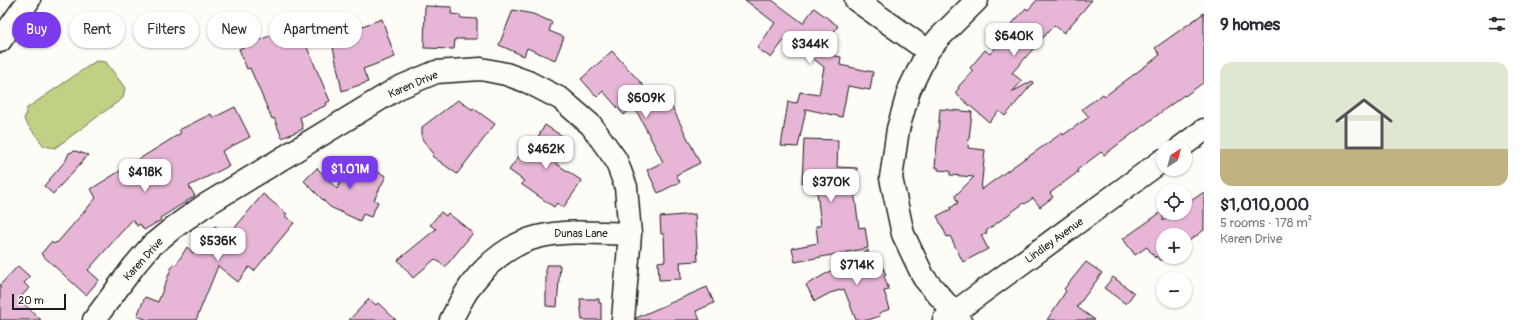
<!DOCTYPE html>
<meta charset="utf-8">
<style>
body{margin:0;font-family:Pangolin,sans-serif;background:#f7f7f7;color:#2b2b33;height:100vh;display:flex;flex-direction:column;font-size:15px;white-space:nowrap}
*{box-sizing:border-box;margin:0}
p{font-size:13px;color:#7c7c81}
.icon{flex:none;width:22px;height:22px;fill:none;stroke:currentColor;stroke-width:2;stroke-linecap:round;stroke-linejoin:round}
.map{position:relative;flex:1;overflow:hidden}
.panel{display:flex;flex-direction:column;background:#fff;width:320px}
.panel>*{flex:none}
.hud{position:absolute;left:12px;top:12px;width:380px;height:36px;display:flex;gap:8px}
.needle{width:26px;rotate:36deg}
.buttons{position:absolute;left:1156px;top:140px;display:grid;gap:8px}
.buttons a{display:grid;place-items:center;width:36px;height:36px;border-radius:50%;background:#fff;box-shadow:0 1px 3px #0004;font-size:20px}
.scale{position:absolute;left:12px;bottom:10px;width:54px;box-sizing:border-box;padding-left:4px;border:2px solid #1c1c1c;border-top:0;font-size:11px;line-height:14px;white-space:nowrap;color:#1c1c1c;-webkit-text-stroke:3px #fdfcf7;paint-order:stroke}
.price{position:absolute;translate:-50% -34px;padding:0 9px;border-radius:8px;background:#fff;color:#222;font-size:13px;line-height:26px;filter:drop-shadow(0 1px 2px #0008)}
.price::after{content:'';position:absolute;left:50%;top:24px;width:12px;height:9px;margin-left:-6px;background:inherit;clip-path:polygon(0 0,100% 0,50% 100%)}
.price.active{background:#7c3aed;color:#fff}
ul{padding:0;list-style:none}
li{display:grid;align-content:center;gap:8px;height:212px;padding:0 16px}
li span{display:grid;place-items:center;height:124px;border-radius:12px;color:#555}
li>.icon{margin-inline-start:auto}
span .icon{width:72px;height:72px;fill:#fffc;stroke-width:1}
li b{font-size:17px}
h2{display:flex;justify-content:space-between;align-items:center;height:48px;padding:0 16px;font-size:17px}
.chip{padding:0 14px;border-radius:18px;background:#fff;box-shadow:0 1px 3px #0004;font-size:14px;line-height:36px}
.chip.active{background:#7c3aed;color:#fff}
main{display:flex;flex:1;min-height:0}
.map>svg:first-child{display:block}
.green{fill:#c0d186;stroke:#6e7651}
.building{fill:#e7b6d6;stroke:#1c1c1c}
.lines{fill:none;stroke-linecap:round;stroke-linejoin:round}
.minor-casing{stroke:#1c1c1c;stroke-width:25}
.minor{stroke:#fdfcf7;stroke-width:22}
.labels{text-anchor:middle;stroke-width:3;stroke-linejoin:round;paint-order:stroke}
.street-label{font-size:11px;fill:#1c1c1c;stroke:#fdfcf7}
</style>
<main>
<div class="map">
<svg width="1204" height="320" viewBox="0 0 1204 320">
<rect width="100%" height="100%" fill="#fdfcf7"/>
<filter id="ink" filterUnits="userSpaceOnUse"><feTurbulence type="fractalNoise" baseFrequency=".025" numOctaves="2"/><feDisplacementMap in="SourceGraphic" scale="8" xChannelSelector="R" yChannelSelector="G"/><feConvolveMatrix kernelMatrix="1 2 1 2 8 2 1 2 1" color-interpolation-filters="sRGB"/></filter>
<g filter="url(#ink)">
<path class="green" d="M96 61 106 62 125 88 123 98 55 148 44 146 24 120 27 108Z"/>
<path class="building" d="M745 0H772L803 23 814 8 838 26 819 53 841 57 840 65 873 72 870 90 848 86 842 117 806 109 798 147 781 146 788 102 797 103 800 92 819 95 824 67 795 45 794 47 784 40 771 58 757 48 775 23Z
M1037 0H1092L1064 33 1054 25 1012 73 1022 81 1012 92 1032 81 1033 83 1005 116 999 111 989 122 955 93 959 88 958 87 973 71 970 68 985 50 990 54 1012 30 1009 27 1026 8 1028 10Z
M425 6 452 7 451 14 460 15 461 18 477 19V39H455L454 49 424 48Z
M513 10 533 14 552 22 549 31 564 37 555 60 527 48 524 56 499 45Z
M1204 13V82L1185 96 1184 95 1104 155 1101 152 1077 170 1078 172 1050 193 1053 197 1040 207 1033 198 1025 204 1024 203 986 231 987 233 981 235 988 249 963 262 950 236 947 237 937 216 951 209 950 208 958 203 955 196 974 177 950 175V171L938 170V167H935L940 109 972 112 968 148 985 150 981 190 1025 158V159L1062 133 1063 135 1089 117 1082 109 1103 94 1105 96 1160 55 1155 48Z
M382 19 395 57 363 69 368 82 342 91 331 37Z
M297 24 330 101 326 103 327 105 300 117 303 129 282 138 274 118 272 119 250 68 247 69 239 49Z
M612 51 661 105 665 103 667 106 671 105 700 163 676 175 680 182 658 193 647 170 663 162 634 106 624 115 603 91 597 97 581 79Z
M458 100 473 110V108L495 124 457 174 432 156 434 154 422 139V127Z
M235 107 250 137 222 151 229 166 189 186 195 196 160 218 161 220 144 230 140 224 137 226 133 219 88 270 99 280 86 295 41 254 51 242 54 244 56 242 57 243 96 198 91 189 181 133 179 130 211 114 213 118Z
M545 125 565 138 551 160 582 181 563 208 557 203 554 207 521 184 524 181 509 170 528 144 532 147Z
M804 139 838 140 837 167 857 168V183H853L859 228 865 227 868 248 795 262 792 248 818 243 816 226H821L816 183H802Z
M75 151 88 155 53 194 44 186 66 160 69 153Z
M352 160 386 176 374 200 378 202 371 217 363 214 360 221 330 207 304 181 317 168 337 189Z
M1204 192V230L1185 244V235H1163V257H1167L1160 261 1156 256 1155 258 1147 247 1135 255 1123 239 1163 211V221L1174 213H1185V205Z
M263 194 287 214 285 216 294 223 254 271 249 267 238 282 218 266 196 320H148L137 316 145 297 158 302 173 264 176 265 187 247 193 253 215 226 228 236Z
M441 212 446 216 448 213 473 233 445 267 435 259 413 278 398 260 436 229 430 225Z
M695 214 698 261 680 262 681 279 659 280 658 262 665 261 664 234H661L660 217Z
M868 250 869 262 879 258 886 275 884 276 889 290 884 291 890 309 879 313 880 316 868 320H856L844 289 830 293 815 301 806 285Z
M1086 262 1102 273 1077 307 1095 320H1047L1066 291 1064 289Z
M546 265H560L557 307 546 306Z
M18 266 30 277 24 283 29 288 19 299 41 320H0V285Z
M1113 277 1134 293 1126 304 1104 288Z
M707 287 714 303 696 311 700 320H636V318Z
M369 299 376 305 378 303 396 320H349Z
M580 299H599V303H601V320H582Z"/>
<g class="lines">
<defs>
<path id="minor" d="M856 0 928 51
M0 41 29 0
M1181 147 1204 130
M94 320 134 266 151 246 173 228 204 206 398 88 436 72 481 69 506 74 528 82 561 99 591 125 616 160 626 187 630 234 623 320
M451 320C458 307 465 292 474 281 520 224 565 232 630 234
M944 320 1163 160
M960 320 924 278 903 234 891 178 898 129 909 90 928 51 939 38 977 0"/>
</defs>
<use href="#minor" class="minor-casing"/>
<use href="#minor" class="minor"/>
</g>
</g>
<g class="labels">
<g class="street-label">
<text transform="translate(413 84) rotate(-23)" y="4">Karen Drive</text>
<text x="581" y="237">Dunas Lane</text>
<text transform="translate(1054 240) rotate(-36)" y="4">Lindley Avenue</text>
<text transform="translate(143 259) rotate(-48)" y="4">Karen Drive</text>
</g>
</g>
</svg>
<div class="buttons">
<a><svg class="needle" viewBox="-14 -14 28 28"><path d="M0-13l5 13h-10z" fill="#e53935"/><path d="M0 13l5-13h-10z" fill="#7c7c81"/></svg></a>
<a><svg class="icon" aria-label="locate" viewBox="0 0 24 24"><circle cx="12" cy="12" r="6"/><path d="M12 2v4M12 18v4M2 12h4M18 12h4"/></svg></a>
<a>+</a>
<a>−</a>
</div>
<div class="scale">20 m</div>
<b class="price" style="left:1014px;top:57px">$640K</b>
<b class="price" style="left:810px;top:65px">$344K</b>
<b class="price" style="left:646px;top:119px">$609K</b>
<b class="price" style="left:546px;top:170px">$462K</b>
<b class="price active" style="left:350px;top:190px">$1.01M</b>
<b class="price" style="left:145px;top:193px">$418K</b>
<b class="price" style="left:831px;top:203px">$370K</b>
<b class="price" style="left:218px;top:262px">$536K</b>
<b class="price" style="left:857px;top:286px">$714K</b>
<div class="hud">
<a class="chip active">Buy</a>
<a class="chip">Rent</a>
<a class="chip">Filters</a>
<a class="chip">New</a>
<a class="chip">Apartment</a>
</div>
</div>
<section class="panel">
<h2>9 homes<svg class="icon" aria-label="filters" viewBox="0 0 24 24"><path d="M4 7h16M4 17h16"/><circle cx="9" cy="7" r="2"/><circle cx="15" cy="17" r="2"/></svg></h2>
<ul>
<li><span style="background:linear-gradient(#dfe7d0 70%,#c2b280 0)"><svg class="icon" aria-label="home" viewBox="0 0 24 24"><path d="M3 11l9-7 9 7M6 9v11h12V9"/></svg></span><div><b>$1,010,000</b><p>5 rooms · 178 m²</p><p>Karen Drive</p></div></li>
</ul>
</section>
</main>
